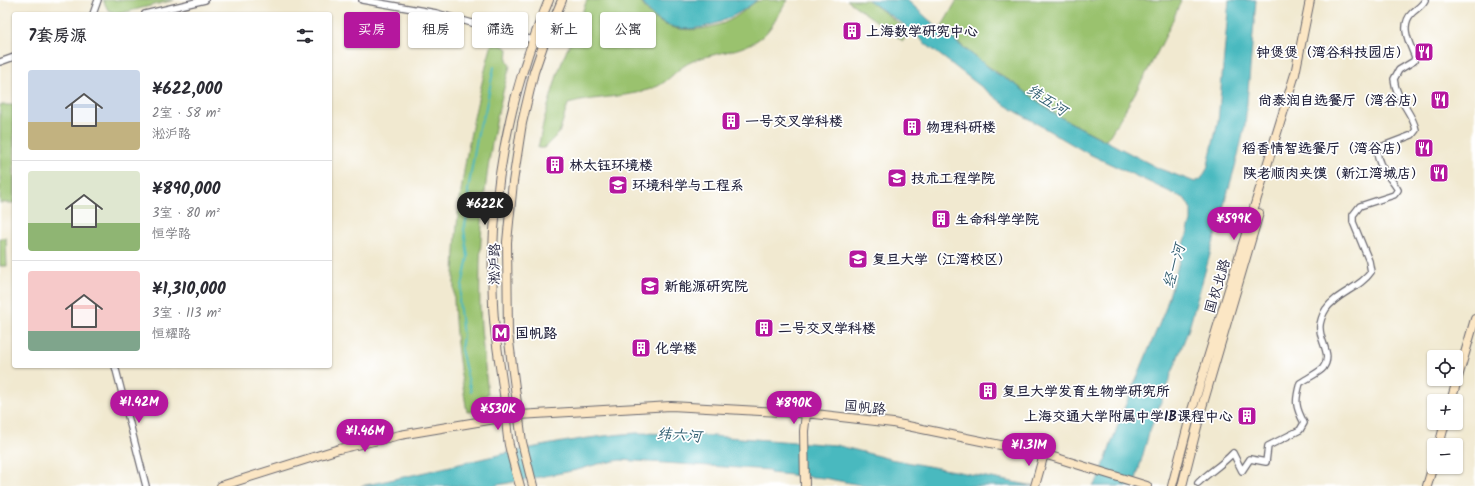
<!DOCTYPE html>
<html lang="zh">
<meta charset="utf-8">
<style>
body{margin:0;font-family:Kalam,"LXGW WenKai TC",sans-serif;background:#f7f7f7;color:#2b2b33;height:100vh;display:flex;flex-direction:column;font-size:15px;white-space:nowrap}
*{box-sizing:border-box;margin:0}
p{font-size:13px;color:#7c7c81}
.icon{flex:none;width:22px;height:22px;fill:none;stroke:currentColor;stroke-width:2;stroke-linecap:round;stroke-linejoin:round}
.map{position:relative;flex:1;overflow:hidden}
.side{position:absolute;left:12px;top:12px;width:320px;height:356px;display:flex;flex-direction:column;background:#fff;border-radius:4px;box-shadow:0 1px 3px #0004}
.side>*{flex:none}
.hud{position:absolute;left:344px;top:12px;width:380px;height:36px;display:flex;gap:8px}
.tools{position:absolute;left:1427px;top:350px;display:grid;gap:8px}
.tools a{display:grid;place-items:center;width:36px;height:36px;border-radius:4px;background:#fff;box-shadow:0 1px 3px #0004;font-size:20px}
.price{position:absolute;translate:-50% -34px;padding:0 9px;border-radius:14px;background:#b5179e;color:#fff;font-size:13px;line-height:26px;filter:drop-shadow(0 1px 2px #0008)}
.price::after{content:'';position:absolute;left:50%;top:24px;width:12px;height:9px;margin-left:-6px;background:inherit;clip-path:polygon(0 0,100% 0,50% 100%)}
.price.active{background:#222;color:#fff}
ul{padding:0;list-style:none}
li{display:flex;align-items:center;gap:12px;height:100px;padding:0 16px}
li+li{border-top:1px solid #e1e1e2}
li span{display:grid;place-items:center;flex:none;width:112px;height:80px;border-radius:4px;color:#555}
li>.icon{margin-inline-start:auto}
span .icon{width:48px;height:48px;fill:#fffc;stroke-width:1}
li b{font-size:17px}
h2{display:flex;justify-content:space-between;align-items:center;height:48px;padding:0 16px;font-size:17px}
.tag{padding:0 14px;border-radius:4px;background:#fff;box-shadow:0 1px 3px #0004;font-size:14px;line-height:36px}
.tag.active{background:#b5179e;color:#fff}
.map>svg:first-child{display:block}
.green{fill:#9ac26e;stroke:#5e7254}
.water{fill:#49b9bf;stroke:#366e7d}
.lines{fill:none;stroke-linecap:round;stroke-linejoin:round}
.stream{stroke:#49b9bf;stroke-width:2}
.street-casing{stroke:#6a686f;stroke-width:8}
.secondary-casing{stroke:#6a686f;stroke-width:10}
.street{stroke:#fff;stroke-width:5.5}
.secondary{stroke:#fbe6c4;stroke-width:8}
.labels{text-anchor:middle;stroke-width:3.5;stroke-linejoin:round;paint-order:stroke}
.poi-label{font-size:14px;font-weight:bold;fill:#22223b;stroke:#fff;text-anchor:start}
.street-label{font-size:14px;fill:#22223b;stroke:#fff}
.water-label{font-size:15px;font-style:italic;fill:#325e70;stroke:#fff}
</style>
<div class="map">
<svg width="1475" height="486" viewBox="0 0 1475 486">
<rect width="100%" height="100%" fill="#fff"/>
<filter id="ink" filterUnits="userSpaceOnUse"><feTurbulence type="fractalNoise" baseFrequency=".025" numOctaves="2"/><feDisplacementMap in="SourceGraphic" scale="8" xChannelSelector="R" yChannelSelector="G"/><feConvolveMatrix kernelMatrix="1 2 1 2 8 2 1 2 1" color-interpolation-filters="sRGB"/></filter>
<filter id="wash" filterUnits="userSpaceOnUse"><feTurbulence type="fractalNoise" baseFrequency=".012" numOctaves="4" result="noise"/><feDisplacementMap in="SourceGraphic" scale="16" xChannelSelector="R" yChannelSelector="G"/><feGaussianBlur stdDeviation="0.9" result="paint"/><feColorMatrix in="noise" values="0 0 0 0 0 0 0 0 0 0 0 0 0 0 0 0 0 1.4 0 .05"/><feComposite in="paint" operator="in"/></filter>
<g filter="url(#wash)">
<rect width="100%" height="100%" fill="#f1e9d0"/>
<path class="green" d="M103 0H174L118 14 108 10Z
M587 0H640C657 33 692 35 724 23 731 20 739 15 745 10 749 7 753 3 757 1 764 0 780 0 788 0 781 10 774 24 766 33 746 53 717 51 693 61 678 67 670 80 658 86 633 98 594 96 568 104L559 133 544 148H538L544 120 558 72Z
M847 0H868L909 31 903 41Z
M957 0H1181C1163 47 1136 92 1110 135L1105 140 1056 115 1015 84 980 61 947 33 942 26Z
M493 40 508 49 507 60 510 66C487 145 478 227 480 309 481 337 485 366 488 394L481 398V411L467 412C463 386 458 360 456 334 447 240 468 131 493 40Z
M0 105H14V203H0Z
M0 238H6L7 266H0Z"/>
<path class="water" d="M641 0H757C724 27 667 48 641 0Z
M868 0H907L938 28 996 73 1015 84 1056 115 1160 169 1195 182 1201 179 1207 169 1218 122 1229 0H1256L1245 125 1238 156 1189 328 1149 433 1134 486H1093L1099 478 1123 411 1165 310 1191 221V209L1185 199 1087 153 1005 105 927 45 903 24Z
M637 433 685 434 836 445 890 459 1034 486H866L824 478 770 473V470L620 460 598 464 577 470 492 486H361C453 468 543 439 637 433Z"/>
<g class="lines">
<path class="stream" d="M471 392 461 349 463 336 459 301 468 257 464 229 469 208 468 190 479 127 485 112 494 67"/>
</g>
</g>
<g filter="url(#ink)">
<g class="lines">
<defs>
<path id="street" d="M362 0 436 13 544 43
M93 14 98 0
M145 14 205 0
M0 62 14 57
M115 366 146 486
M1198 483C1209 472 1222 465 1233 453L1242 471 1250 459 1266 462 1268 446 1300 430 1304 423C1295 406 1295 401 1300 383 1306 379 1320 372 1323 368 1333 355 1320 342 1320 329 1319 324 1323 313 1326 309 1337 293 1360 288 1371 272L1369 261 1353 222V215L1360 206 1394 195 1398 190C1391 177 1374 164 1378 148L1412 135 1416 130C1413 113 1396 100 1394 79L1399 70 1414 61 1415 57C1410 44 1399 26 1412 13 1417 8 1422 6 1425 0"/>
<path id="secondary" d="M1451 401 1475 319
M1439 445 1445 423
M221 486 339 449 400 435 519 415 671 406 815 414 893 423 1044 454 1147 486
M520 486C516 472 512 459 509 445 506 428 506 411 504 394 500 364 494 334 493 304 489 200 508 95 549 0
M533 486 522 442 508 334 507 242 513 182 522 123 534 72 544 43 562 0
M805 486 804 431 806 414
M1035 486 1044 454
M1172 486 1192 410 1295 74 1310 0
M1182 486 1202 407 1259 213
M1427 486 1434 462"/>
</defs>
<use href="#street" class="street-casing"/>
<use href="#secondary" class="secondary-casing"/>
<use href="#street" class="street"/>
<use href="#secondary" class="secondary"/>
</g>
</g>
<defs>
<symbol id="building-square" viewBox="-11 -11 22 22"><rect x="-9" y="-9" width="18" height="18" rx="4" fill="#b5179e" stroke="#fff"/><path d="M-4-6H4V6H1V3H-1V6H-4ZM-2.5-4.3h1.7v1.8h-1.7ZM.8-4.3h1.7v1.8H.8ZM-2.5-1h1.7V.8h-1.7ZM.8-1h1.7V.8H.8Z" fill="#fff"/></symbol>
<symbol id="restaurant-square" viewBox="-11 -11 22 22"><rect x="-9" y="-9" width="18" height="18" rx="4" fill="#b5179e" stroke="#fff"/><path d="M-5-6h1v4h1v-4h1v4h1v-4h1v5L-1.5 .5V6h-2V.5L-5-1ZM5-6V6H3V1.5H1.5Q1.5-4 5-6Z" fill="#fff"/></symbol>
<symbol id="university-square" viewBox="-11 -11 22 22"><rect x="-9" y="-9" width="18" height="18" rx="4" fill="#b5179e" stroke="#fff"/><path d="M0-5L7-2L0 1L-7-2ZM-4 1L0 2.5L4 1V4Q0 6-4 4Z" fill="#fff"/></symbol>
<symbol id="metro-square" viewBox="-11 -11 22 22"><rect x="-9" y="-9" width="18" height="18" rx="4" fill="#b5179e" stroke="#fff"/><path d="M-5.5 5V-5H-3L0 0L3-5H5.5V5H3V-.5L0 4L-3-.5V5Z" fill="#fff"/></symbol>
</defs>
<g fill-rule="evenodd">
<use href="#building-square" x="841" y="20" width="22" height="22"/>
<use href="#restaurant-square" x="1413" y="41" width="22" height="22"/>
<use href="#restaurant-square" x="1429" y="89" width="22" height="22"/>
<use href="#building-square" x="720" y="110" width="22" height="22"/>
<use href="#building-square" x="901" y="116" width="22" height="22"/>
<use href="#restaurant-square" x="1413" y="137" width="22" height="22"/>
<use href="#building-square" x="544" y="154" width="22" height="22"/>
<use href="#restaurant-square" x="1428" y="162" width="22" height="22"/>
<use href="#university-square" x="886" y="167" width="22" height="22"/>
<use href="#university-square" x="607" y="174" width="22" height="22"/>
<use href="#building-square" x="930" y="208" width="22" height="22"/>
<use href="#university-square" x="847" y="248" width="22" height="22"/>
<use href="#university-square" x="639" y="275" width="22" height="22"/>
<use href="#building-square" x="753" y="317" width="22" height="22"/>
<use href="#metro-square" x="490" y="322" width="22" height="22"/>
<use href="#building-square" x="630" y="337" width="22" height="22"/>
<use href="#building-square" x="977" y="380" width="22" height="22"/>
<use href="#building-square" x="1236" y="405" width="22" height="22"/>
</g>
<g class="labels">
<g class="poi-label">
<text x="866" y="36">上海数学研究中心</text>
<text x="1410" y="57" text-anchor="end">钟煲煲（湾谷科技园店）</text>
<text x="1426" y="105" text-anchor="end">尚泰润自选餐厅（湾谷店）</text>
<text x="745" y="126">一号交叉学科楼</text>
<text x="926" y="132">物理科研楼</text>
<text x="1410" y="153" text-anchor="end">稻香情智选餐厅（湾谷店）</text>
<text x="569" y="170">林太钰环境楼</text>
<text x="1425" y="178" text-anchor="end">陕老顺肉夹馍（新江湾城店）</text>
<text x="911" y="183">技术工程学院</text>
<text x="632" y="190">环境科学与工程系</text>
<text x="955" y="224">生命科学学院</text>
<text x="872" y="264">复旦大学（江湾校区）</text>
<text x="664" y="291">新能源研究院</text>
<text x="778" y="333">二号交叉学科楼</text>
<text x="515" y="338">国帆路</text>
<text x="655" y="353">化学楼</text>
<text x="1002" y="396">复旦大学发育生物学研究所</text>
<text x="1233" y="421" text-anchor="end">上海交通大学附属中学IB课程中心</text>
</g>
<g class="street-label">
<text transform="translate(494 264) rotate(-89)" y="5">淞沪路</text>
<text transform="translate(1217 286) rotate(-73)" y="5">国权北路</text>
<text transform="translate(865 407) rotate(6)" y="5">国帆路</text>
</g>
<g class="water-label">
<text transform="translate(1047 100) rotate(33)" y="5">纬五河</text>
<text transform="translate(1174 266) rotate(-74)" y="5">经一河</text>
<text transform="translate(679 435) rotate(4)" y="5">纬六河</text>
</g>
</g>
</svg>
<div class="tools">
<a><svg class="icon" aria-label="locate" viewBox="0 0 24 24"><circle cx="12" cy="12" r="6"/><path d="M12 2v4M12 18v4M2 12h4M18 12h4"/></svg></a>
<a>+</a>
<a>−</a>
</div>
<b class="price active" style="left:485px;top:226px">¥622K</b>
<b class="price" style="left:1234px;top:241px">¥599K</b>
<b class="price" style="left:139px;top:424px">¥1.42M</b>
<b class="price" style="left:794px;top:425px">¥890K</b>
<b class="price" style="left:498px;top:431px">¥530K</b>
<b class="price" style="left:365px;top:453px">¥1.46M</b>
<b class="price" style="left:1029px;top:467px">¥1.31M</b>
<div class="hud">
<a class="tag active">买房</a>
<a class="tag">租房</a>
<a class="tag">筛选</a>
<a class="tag">新上</a>
<a class="tag">公寓</a>
</div>
<section class="side">
<h2>7套房源<svg class="icon" aria-label="filters" viewBox="0 0 24 24"><path d="M4 7h16M4 17h16"/><circle cx="9" cy="7" r="2"/><circle cx="15" cy="17" r="2"/></svg></h2>
<ul>
<li><span style="background:linear-gradient(#c9d6e8 65%,#c2b280 0)"><svg class="icon" aria-label="home" viewBox="0 0 24 24"><path d="M3 11l9-7 9 7M6 9v11h12V9"/></svg></span><div><b>¥622,000</b><p>2室 · 58 m²</p><p>淞沪路</p></div></li>
<li><span style="background:linear-gradient(#dfe7d0 65%,#8fb573 0)"><svg class="icon" aria-label="home" viewBox="0 0 24 24"><path d="M3 11l9-7 9 7M6 9v11h12V9"/></svg></span><div><b>¥890,000</b><p>3室 · 80 m²</p><p>恒学路</p></div></li>
<li><span style="background:linear-gradient(#f6c9c9 75%,#7fa58c 0)"><svg class="icon" aria-label="home" viewBox="0 0 24 24"><path d="M3 11l9-7 9 7M6 9v11h12V9"/></svg></span><div><b>¥1,310,000</b><p>3室 · 113 m²</p><p>恒耀路</p></div></li>
</ul>
</section>
</div>
